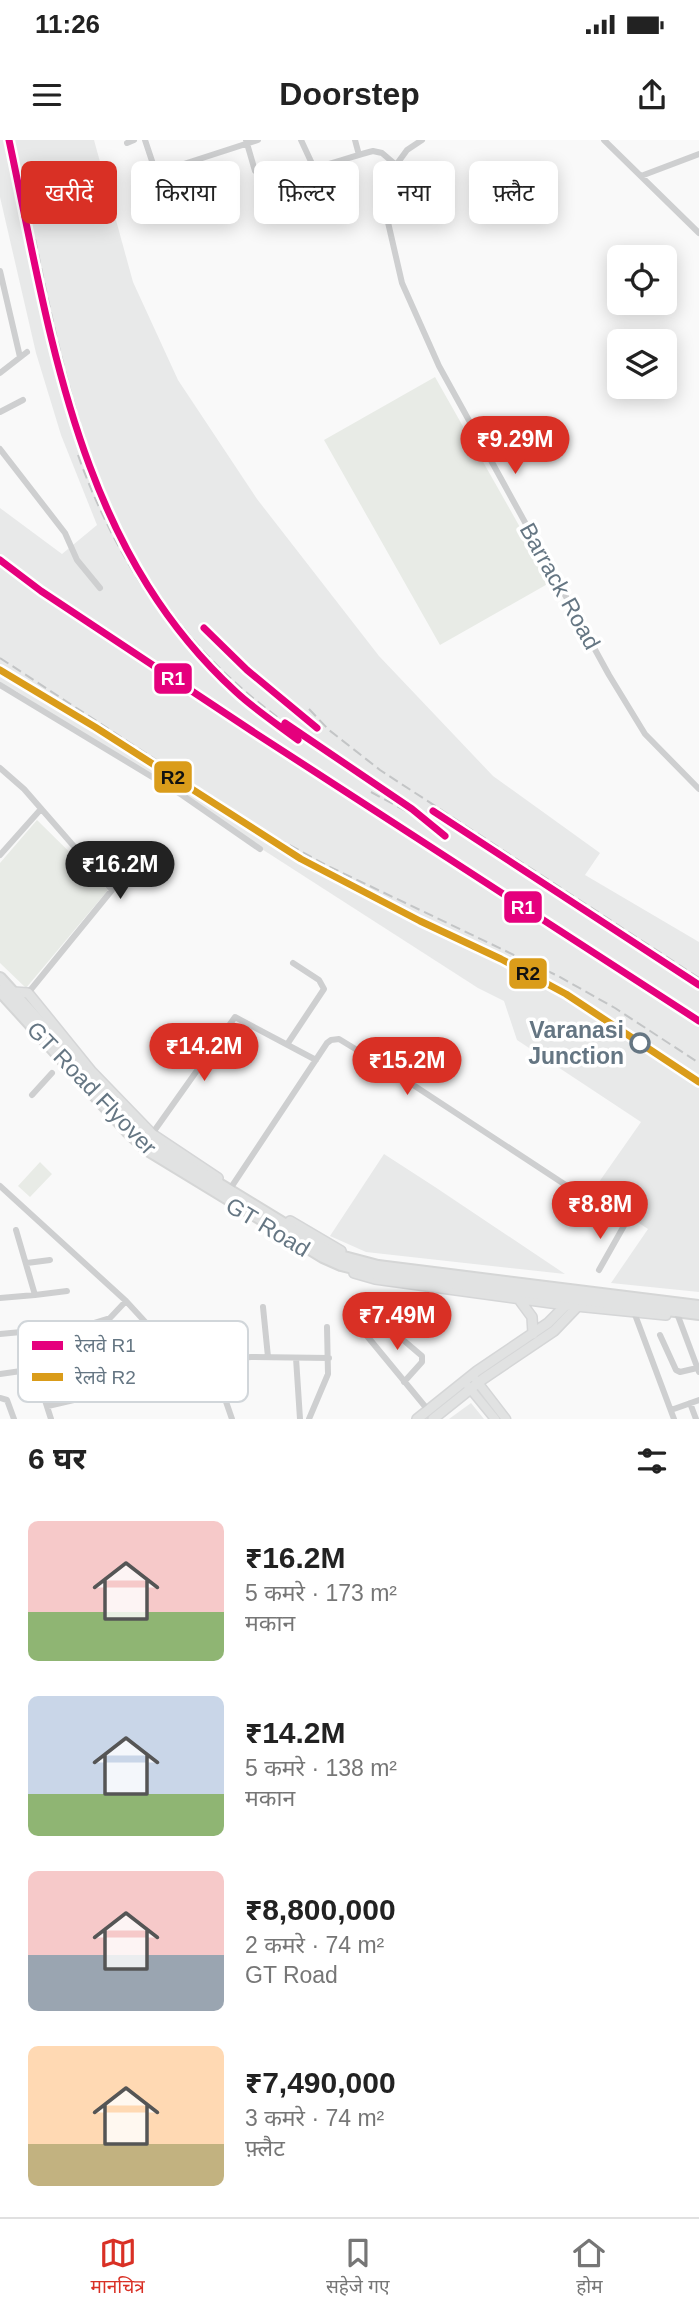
<!DOCTYPE html>
<html lang="hi">
<meta charset="utf-8">
<style>
body{margin:0;font-family:Arial,"Noto Sans Devanagari",sans-serif;background:#f6f6f6;color:#222;height:100vh;display:flex;flex-direction:column;font-size:26px;white-space:nowrap}
*{box-sizing:border-box;margin:0}
p{font-size:23px;color:#767676}
.icon{flex:none;width:38px;height:38px;fill:none;stroke:currentColor;stroke-width:2;stroke-linecap:round;stroke-linejoin:round}
.map{position:relative;height:1279px;overflow:hidden}
.details{display:flex;flex-direction:column;background:#fff;flex:1}
.details>*{flex:none}
.banner{position:absolute;left:21px;top:21px;width:658px;height:63px;display:flex;gap:14px}
.fabs{position:absolute;left:607px;top:105px;display:grid;gap:14px}
.fabs a{display:grid;place-items:center;width:70px;height:70px;border-radius:10px;background:#fff;box-shadow:0 4px 18px #0003;font-size:35px}
.price{position:absolute;translate:-50% -60px;padding:0 16px;border-radius:24px;background:#d93025;color:#fff;font-size:23px;line-height:46px;filter:drop-shadow(0 2px 4px #0008)}
.price::after{content:'';position:absolute;left:50%;top:42px;width:21px;height:16px;margin-left:-10px;background:inherit;clip-path:polygon(0 0,100% 0,50% 100%)}
.price.active{background:#222;color:#fff}
ul{padding:0;list-style:none}
li{display:flex;align-items:center;gap:21px;height:175px;padding:0 28px}
li span{display:grid;place-items:center;flex:none;width:196px;height:140px;border-radius:10px;color:#555}
li>.icon{margin-inline-start:auto}
span .icon{width:84px;height:84px;fill:#fffc;stroke-width:1}
li b{font-size:30px}
h2{display:flex;justify-content:space-between;align-items:center;height:84px;padding:0 28px;font-size:30px}
.chip{padding:0 24px;border-radius:10px;background:#fff;box-shadow:0 4px 18px #0003;font-size:24px;line-height:63px}
.chip.active{background:#d93025;color:#fff}
.status{display:flex;justify-content:space-between;align-items:center;height:49px;padding:0 35px;background:#fff;direction:ltr}
.status svg{height:19px;fill:currentColor}
header{display:flex;justify-content:space-between;align-items:center;height:91px;padding:0 28px;background:#fff;font-size:32px;font-weight:600}
.tabs{display:flex;justify-content:space-around;align-items:center;height:98px;border-top:2px solid #e0e0e0;background:#fff;font-size:19px;color:#767676}
.tabs a{display:grid;justify-items:center;gap:4px}
.tabs .active{color:#d93025}
.map>svg:first-child{display:block}
.built{fill:#e8e9e9}
.green{fill:#e8ebe6}
.lines{fill:none;stroke-linecap:round;stroke-linejoin:round}
.secondary-casing{stroke:#d5d6d7;stroke-width:11}
.primary-casing{stroke:#d5d6d7;stroke-width:12}
.highway-casing{stroke:#d5d6d6;stroke-width:14}
.street{stroke:#cecfd0;stroke-width:6}
.secondary{stroke:#e1e2e2;stroke-width:8}
.primary{stroke:#e1e2e2;stroke-width:9}
.highway{stroke:#e1e2e2;stroke-width:10}
.rail{stroke:#c3c5c6;stroke-width:2;stroke-dasharray:10 5;stroke-linecap:butt}
.rail-1-casing{stroke:#fff;stroke-width:12}
.rail-2-casing{stroke:#fff;stroke-width:12}
.rail-1{stroke:#e5007d;stroke-width:7}
.rail-2{stroke:#da9c1a;stroke-width:7}
.stop-dot{fill:#fff;stroke:#657683;stroke-width:3.5}
.labels{text-anchor:middle;stroke-width:7;stroke-linejoin:round;paint-order:stroke}
.street-label{font-size:23px;fill:#657683;stroke:#fff}
.stop-label{font-size:23px;font-weight:bold;fill:#657683;stroke:#fff;text-anchor:end}
.key{fill:#fff;stroke:#d1d6da;stroke-width:2}
.key-label{font-size:19px;fill:#657683}
.line-badge{stroke:#fff;stroke-width:2.5}
.badge-label{font-size:19px;text-anchor:middle;font-weight:bold;fill:#fff}
.pale-badge-label{font-size:19px;text-anchor:middle;font-weight:bold;fill:#111}
</style>
<div class="status"><b>11:26</b><svg viewBox="0 0 49 12"><path d="M0 12V9h3v3zM5 12V6h3v6zM10 12V3h3v9zM15 12V0h3v12zM26 1h20v11H26zM47 4h2v5h-2z"/></svg></div>
<header><svg class="icon" aria-label="menu" viewBox="0 0 24 24"><path d="M4 6h16M4 12h16M4 18h16"/></svg>Doorstep<svg class="icon" aria-label="share" viewBox="0 0 24 24"><path d="M12 15V3M7 8l5-5 5 5M5 13v7h14v-7"/></svg></header>
<div class="map">
<svg width="699" height="1279" viewBox="0 0 699 1279">
<rect width="100%" height="100%" fill="#f9f9f9"/>
<path class="built" d="M0 0H94L133 142 178 240 257 359 379 516 493 636 600 713 585 735 699 802V1152L611 1143 648 1089 592 1052 641 982 517 900 504 861 478 848 16 551 0 545V368L62 414 97 385 61 295 36 213 0 57Z
M384 1014 435 1047 565 1134 366 1112 330 1096Z
M471 1263 484 1279H449Z"/>
<path class="green" d="M435 237 551 442 440 505 324 300Z
M37 680 108 750 26 848 0 823V723Z
M40 1022 52 1034 30 1057 18 1046Z"/>
<g class="lines">
<defs>
<path id="secondary" d="M476 1240 506 1279
M468 1246 495 1279"/>
<path id="primary" d="M14 852 28 853 92 932 152 994 218 1038
M290 1081 341 1111
M354 1133 375 1139 566 1165 666 1175
M518 1158 532 1177 533 1194
M417 1279 477 1231 548 1183 566 1165
M433 1279 483 1239 554 1191 578 1166"/>
<path id="highway" d="M0 838 134 986 152 1003 327 1110 344 1117 378 1126 699 1166
M0 851 128 992 146 1009 323 1117 341 1125 377 1134 699 1174"/>
</defs>
<use href="#secondary" class="secondary-casing"/>
<use href="#primary" class="primary-casing"/>
<use href="#highway" class="highway-casing"/>
<path class="street" d="M145 0 156 33 258 0
M246 0 255 31C279 45 347 17 373 11L382 13 396 25
M301 0 314 28
M355 0 359 15
M422 0 407 10 391 32 387 78 402 143 439 226 609 535 645 594 699 649
M604 0 699 93
M127 3 134 0
M641 36 699 14
M0 131 20 217
M0 233 27 212
M0 272 23 260
M0 309 65 393 77 420 100 448
M0 545 182 655 260 709
M0 628 24 649 112 750 28 853
M0 715 41 669
M288 903 324 849 319 840 293 823
M32 955 52 933
M152 994 235 877 316 920
M0 1046 126 1161 182 1222 209 1221 215 1230 232 1279
M232 1046 327 903 331 900 339 899 398 935 625 1084 599 1130
M27 1123 50 1120
M35 1155 67 1151
M0 1158 35 1155 16 1090
M263 1167 268 1217
M634 1172 674 1279
M678 1176 699 1232
M382 1182 422 1216V1222L404 1242
M51 1188 58 1227
M0 1194 84 1186 110 1178 126 1161
M660 1195 676 1230 680 1232 697 1228
M367 1196 428 1270
M296 1218 300 1279
M209 1221 251 1217 329 1218
M182 1222 192 1248
M0 1234 35 1229 51 1279
M42 1246 69 1241
M0 1258 7 1260 14 1279
M690 1263 696 1279
M48 1266 78 1259
M671 1270 699 1260
M309 1279 328 1234 327 1187"/>
<use href="#secondary" class="secondary"/>
<use href="#primary" class="primary"/>
<use href="#highway" class="highway"/>
<path class="rail" d="M9 0 32 110
M35 99C68 257 104 419 227 535 275 580 331 615 386 651
M78 315C100 377 132 437 173 489
M0 518 271 695 326 725 558 836 615 868 699 923
M309 569 329 590 380 630 699 838
M371 652 419 678
M494 815 566 854 699 942"/>
<defs>
<path id="rail-1" d="M9 0C51 197 78 407 235 551 254 569 277 584 298 600
M0 420 41 451 252 591 699 881
M204 488 247 530 317 588
M285 583 412 669 445 696
M433 671 699 845"/>
<path id="rail-2" d="M0 530 95 587 301 719 420 781 501 819 566 854 699 942"/>
</defs>
<use href="#rail-1" class="rail-1-casing"/>
<use href="#rail-2" class="rail-2-casing"/>
<use href="#rail-1" class="rail-1"/>
<use href="#rail-2" class="rail-2"/>
</g>
<circle class="stop-dot" cx="640" cy="903" r="9"/>
<g class="labels">
<g class="street-label">
<text transform="translate(560 446) rotate(61)" y="8">Barrack Road</text>
<text transform="translate(92 948) rotate(46)" y="8">GT Road Flyover</text>
<text transform="translate(268 1087) rotate(31)" y="8">GT Road</text>
</g>
<g class="stop-label">
<text x="624" y="898">Varanasi<tspan x="624" dy="26">Junction</tspan></text>
</g>
</g>
<rect x="18" y="1181" width="230" height="81" rx="10" class="key"/>
<rect x="32" y="1201" width="31" height="9" fill="#e5007d"/>
<rect x="32" y="1233" width="31" height="8" fill="#da9c1a"/>
<g class="key-label">
<text x="75" y="1212">रेलवे R1</text>
<text x="75" y="1244">रेलवे R2</text>
</g>
<g class="line-badge">
<rect x="153" y="522" width="40" height="33" rx="7" fill="#e5007d"/>
<rect x="153" y="620" width="40" height="34" rx="7" fill="#da9c1a"/>
<rect x="503" y="750" width="40" height="34" rx="7" fill="#e5007d"/>
<rect x="508" y="817" width="40" height="33" rx="7" fill="#da9c1a"/>
</g>
<g class="badge-label">
<text x="173" y="545">R1</text>
<text x="523" y="774">R1</text>
</g>
<g class="pale-badge-label">
<text x="173" y="644">R2</text>
<text x="528" y="840">R2</text>
</g>
</svg>
<div class="fabs">
<a><svg class="icon" aria-label="locate" viewBox="0 0 24 24"><circle cx="12" cy="12" r="6"/><path d="M12 2v4M12 18v4M2 12h4M18 12h4"/></svg></a>
<a><svg class="icon" aria-label="layers" viewBox="0 0 24 24"><path d="M12 4l9 5-9 5-9-5zM3 14l9 5 9-5"/></svg></a>
</div>
<b class="price" style="left:515px;top:336px">₹9.29M</b>
<b class="price active" style="left:120px;top:761px">₹16.2M</b>
<b class="price" style="left:204px;top:943px">₹14.2M</b>
<b class="price" style="left:407px;top:957px">₹15.2M</b>
<b class="price" style="left:600px;top:1101px">₹8.8M</b>
<b class="price" style="left:397px;top:1212px">₹7.49M</b>
<div class="banner">
<a class="chip active">खरीदें</a>
<a class="chip">किराया</a>
<a class="chip">फ़िल्टर</a>
<a class="chip">नया</a>
<a class="chip">फ़्लैट</a>
</div>
</div>
<section class="details">
<h2>6 घर<svg class="icon" aria-label="filters" viewBox="0 0 24 24"><path d="M4 7h16M4 17h16"/><circle cx="9" cy="7" r="2"/><circle cx="15" cy="17" r="2"/></svg></h2>
<ul>
<li><span style="background:linear-gradient(#f6c9c9 65%,#8fb573 0)"><svg class="icon" aria-label="home" viewBox="0 0 24 24"><path d="M3 11l9-7 9 7M6 9v11h12V9"/></svg></span><div><b>₹16.2M</b><p>5 कमरे · 173 m²</p><p>मकान</p></div></li>
<li><span style="background:linear-gradient(#c9d6e8 70%,#8fb573 0)"><svg class="icon" aria-label="home" viewBox="0 0 24 24"><path d="M3 11l9-7 9 7M6 9v11h12V9"/></svg></span><div><b>₹14.2M</b><p>5 कमरे · 138 m²</p><p>मकान</p></div></li>
<li><span style="background:linear-gradient(#f6c9c9 60%,#9aa5b1 0)"><svg class="icon" aria-label="home" viewBox="0 0 24 24"><path d="M3 11l9-7 9 7M6 9v11h12V9"/></svg></span><div><b>₹8,800,000</b><p>2 कमरे · 74 m²</p><p>GT Road</p></div></li>
<li><span style="background:linear-gradient(#ffd9b3 70%,#c2b280 0)"><svg class="icon" aria-label="home" viewBox="0 0 24 24"><path d="M3 11l9-7 9 7M6 9v11h12V9"/></svg></span><div><b>₹7,490,000</b><p>3 कमरे · 74 m²</p><p>फ़्लैट</p></div></li>
</ul>
</section>
<nav class="tabs">
<a class="active"><svg class="icon" aria-label="map" viewBox="0 0 24 24"><path d="M3 6l6-2 6 2 6-2v14l-6 2-6-2-6 2zM9 4v14M15 6v14"/></svg>मानचित्र</a>
<a><svg class="icon" aria-label="saved" viewBox="0 0 24 24"><path d="M7 4h10v16l-5-4-5 4z"/></svg>सहेजे गए</a>
<a><svg class="icon" aria-label="home" viewBox="0 0 24 24"><path d="M3 11l9-7 9 7M6 9v11h12V9"/></svg>होम</a>
</nav>
